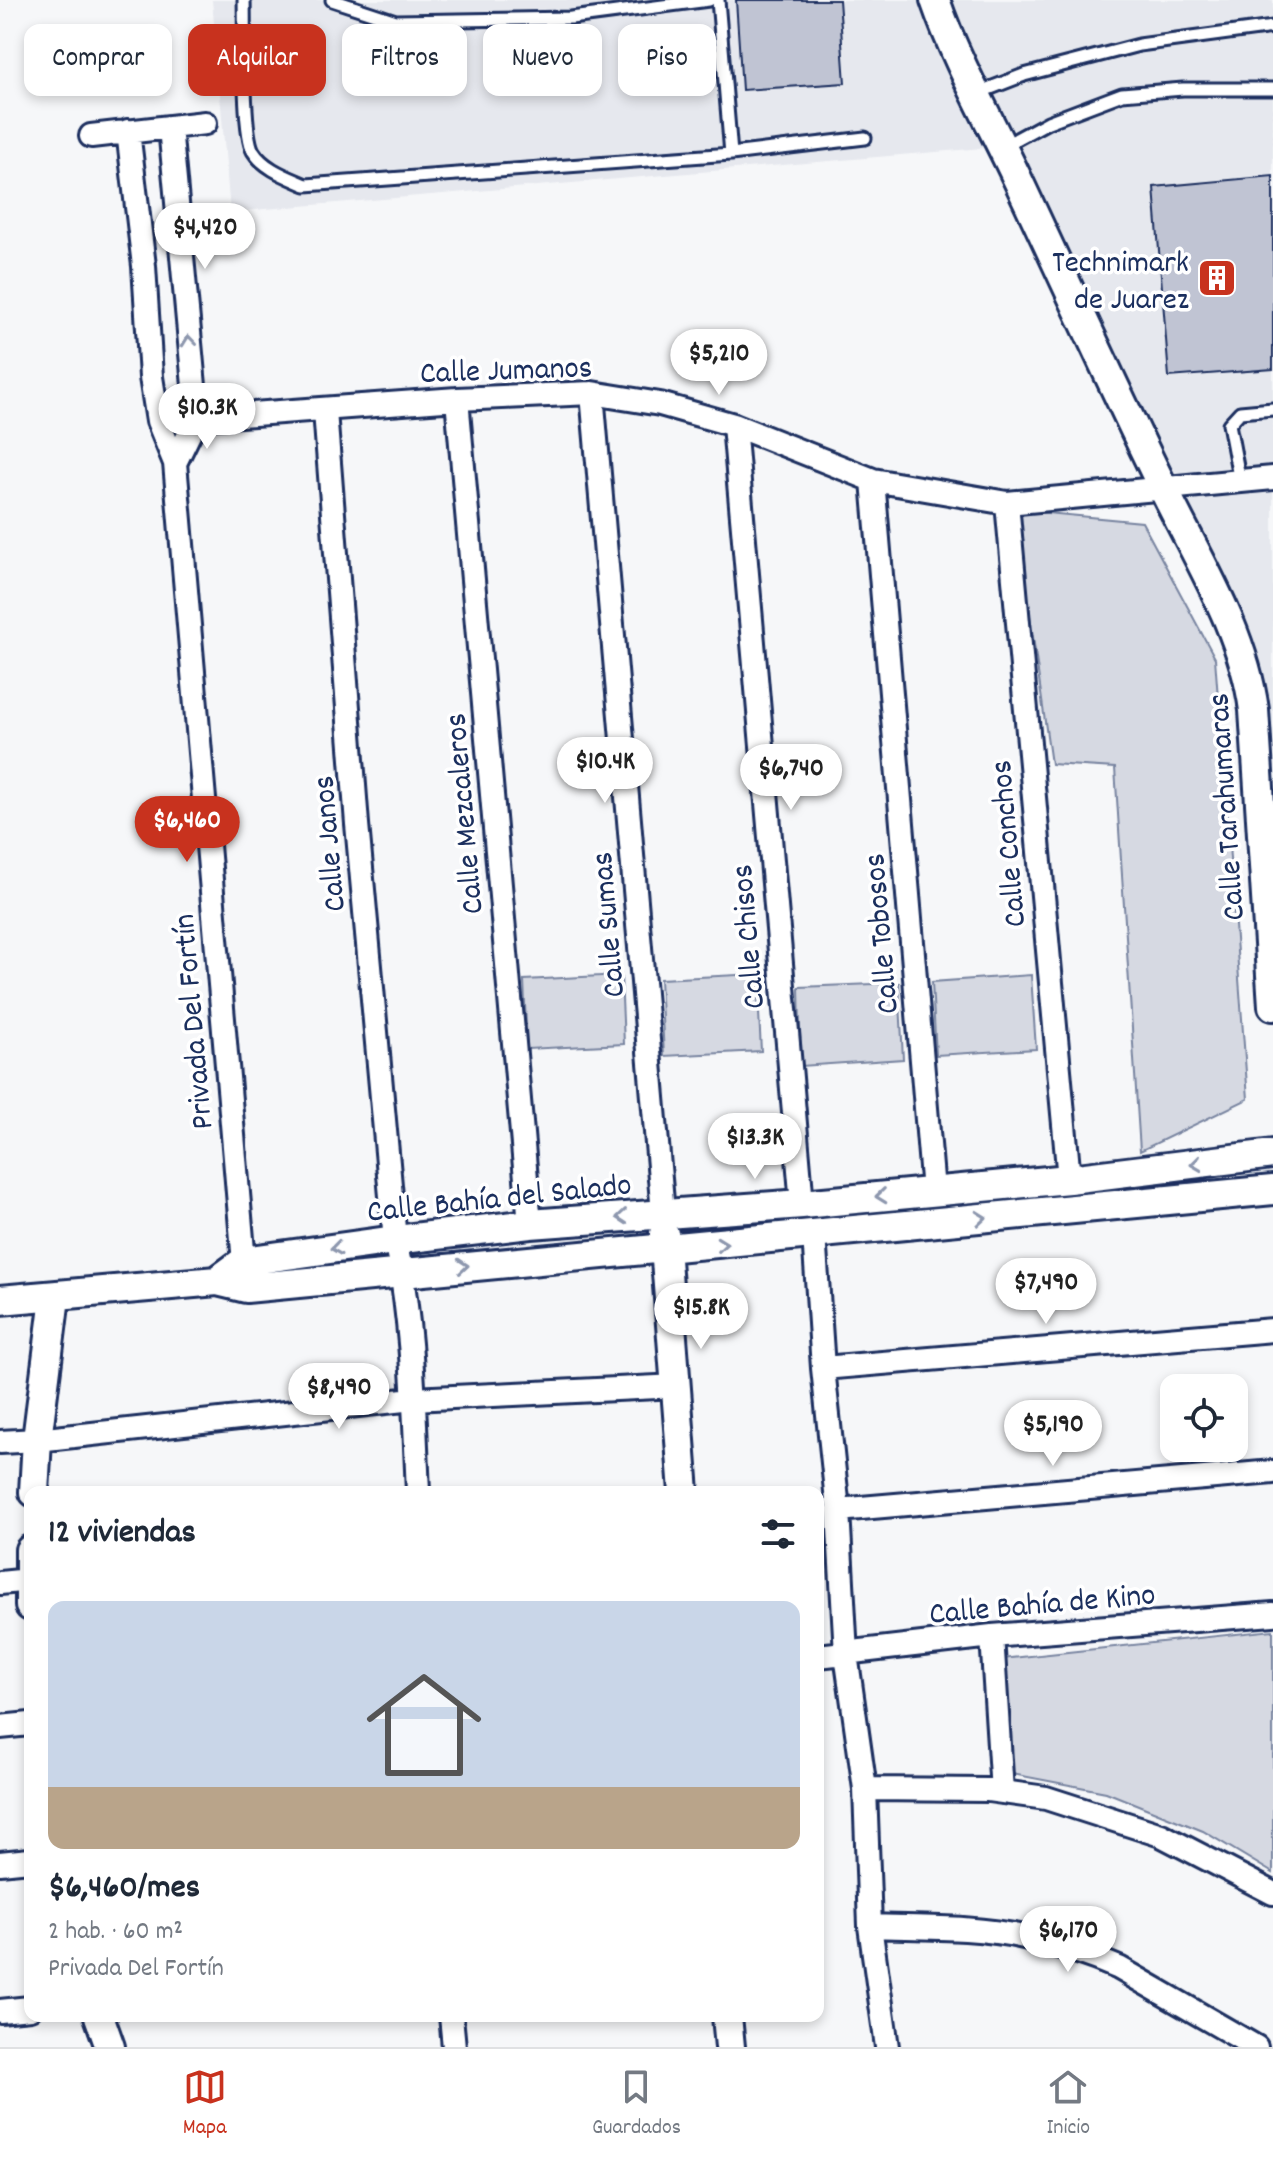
<!DOCTYPE html>
<html lang="es">
<meta charset="utf-8">
<style>
body{margin:0;font-family:Dekko,sans-serif;background:#f2f2f3;color:#1f2937;height:100vh;display:flex;flex-direction:column;font-size:30px;white-space:nowrap}
*{box-sizing:border-box;margin:0}
p{font-size:26px;color:#747a83}
.icon{flex:none;width:44px;height:44px;fill:none;stroke:currentColor;stroke-width:2;stroke-linecap:round;stroke-linejoin:round}
.map{position:relative;flex:1;overflow:hidden}
.panel{position:absolute;left:24px;top:1486px;width:800px;height:536px;display:flex;flex-direction:column;background:#fff;border-radius:16px;box-shadow:0 4px 12px #0003}
.panel>*{flex:none}
.top-card{position:absolute;left:24px;top:24px;width:800px;height:72px;display:flex;gap:16px}
.controls{position:absolute;left:1160px;top:1374px;display:grid;gap:16px}
.controls a{display:grid;place-items:center;width:88px;height:88px;border-radius:16px;background:#fff;box-shadow:0 4px 12px #0003;font-size:40px}
.price{position:absolute;translate:-50% -68px;padding:0 18px;border-radius:28px;background:#fff;color:#222;font-size:26px;line-height:52px;filter:drop-shadow(0 2px 4px #0008)}
.price::after{content:'';position:absolute;left:50%;top:48px;width:24px;height:18px;margin-left:-12px;background:inherit;clip-path:polygon(0 0,100% 0,50% 100%)}
.price.selected{background:#c8321e;color:#fff}
ul{padding:0;list-style:none}
li{display:grid;align-content:center;gap:16px;height:424px;padding:0 24px}
li span{display:grid;place-items:center;height:248px;border-radius:16px;color:#555}
li>.icon{margin-inline-start:auto}
span .icon{width:144px;height:144px;fill:#fffc;stroke-width:1}
li b{font-size:34px}
h2{display:flex;justify-content:space-between;align-items:center;height:96px;padding:0 24px;font-size:34px}
.tag{padding:0 28px;border-radius:16px;background:#fff;box-shadow:0 4px 12px #0003;font-size:28px;line-height:72px}
.tag.selected{background:#c8321e;color:#fff}
.tab-bar{display:flex;justify-content:space-around;align-items:center;height:112px;border-top:2px solid #e0e1e3;background:#fff;font-size:22px;color:#747a83}
.tab-bar a{display:grid;justify-items:center;gap:4px}
.tab-bar .selected{color:#c8321e}
.map>svg:first-child{display:block}
.built{fill:#e6e8ee}
.green{fill:#d6d9e2;stroke:#7884a0;stroke-width:2}
.building{fill:#c0c4d3;stroke:#1b2f5e;stroke-width:2}
.lines{fill:none;stroke-linecap:round;stroke-linejoin:round}
.service-casing{stroke:#1b2f5e;stroke-width:17}
.minor-casing{stroke:#1b2f5e;stroke-width:28}
.tertiary-casing{stroke:#1b2f5e;stroke-width:34}
.service{stroke:#fff;stroke-width:11}
.minor{stroke:#fff;stroke-width:22}
.tertiary{stroke:#fff;stroke-width:28}
.oneway{stroke:#8d97ae}
.labels{text-anchor:middle;stroke-width:7;stroke-linejoin:round;paint-order:stroke}
.poi-label{font-size:32px;fill:#1b2f5e;stroke:#fff;text-anchor:end}
.street-label{font-size:32px;fill:#1b2f5e;stroke:#fff}
</style>
<div class="map">
<svg width="1273" height="2047" viewBox="0 0 1273 2047">
<rect width="100%" height="100%" fill="#f6f7f9"/>
<filter id="ink" filterUnits="userSpaceOnUse"><feTurbulence type="fractalNoise" baseFrequency=".0125" numOctaves="2"/><feDisplacementMap in="SourceGraphic" scale="16" xChannelSelector="R" yChannelSelector="G"/><feConvolveMatrix kernelMatrix="1 2 1 2 8 2 1 2 1" color-interpolation-filters="sRGB"/></filter>
<g filter="url(#ink)">
<path class="built" d="M212 0H1273V791L1259 660 983 148 230 212Z"/>
<path class="green" d="M1015 510 1142 522 1215 658 1248 1099 1140 1151 1115 768 1051 764Z
M757 974 761 1051 664 1056 660 979Z
M621 975 624 1044 527 1049 524 980Z
M1031 975 1036 1049 936 1055 932 982Z
M899 983 903 1059 801 1066 799 987Z
M1273 1630V1873L1203 1831 1106 1792 1012 1774 1002 1659Z"/>
<path class="building" d="M736 0H839L845 83 742 90Z
M1273 176V369L1169 377 1154 187Z"/>
<g class="lines">
<defs>
<path id="service" d="M244 0C245 29 242 131 253 151 264 169 288 177 306 185L731 154 865 138
M332 0 396 21 571 18 709 0
M718 0 731 154
M975 94 1024 75 1139 45 1273 27
M1002 147 1048 122 1122 94 1183 89H1273
M1240 482 1229 424 1240 412 1273 409"/>
<path id="minor" d="M170 127 197 418 175 463
M128 131 144 266 151 377 158 421 175 463 245 1274
M91 136 205 123
M592 393 663 1213
M457 399 530 1224
M325 411 357 824 395 1240C413 1322 414 1409 418 1492
M158 421 457 399 592 393 660 404 734 425 873 480 1007 503 1273 478
M734 425 802 1204
M873 480 933 1191
M1007 503 1069 1179
M814 1234 823 1368 838 1510 846 1654 865 1789 870 1926 887 2047
M823 1368 1273 1330
M0 1442 37 1440 413 1399 678 1386
M838 1510 1273 1472
M0 1583 30 1580
M992 1636 1002 1792
M818 1656 992 1636 1273 1614
M0 1727 30 1724
M865 1789 988 1790 1046 1798 1161 1835 1273 1893
M0 1863 30 1860
M870 1926C920 1928 974 1926 1024 1937 1056 1944 1089 1955 1119 1968L1256 2047
M0 2011 30 2008
M451 2016 454 2047"/>
<path id="tertiary" d="M935 0C956 61 988 117 1016 176 1065 280 1112 384 1163 488 1198 560 1243 629 1254 710L1273 1006
M664 1234 684 1492
M217 1281 244 1261 395 1240 530 1224 802 1204 1069 1179 1273 1154
M0 1300 217 1281 246 1288 1273 1190
M34 1492 37 1440 55 1297
M30 1550V1606
M99 2016 110 2047
M727 2016 730 2047"/>
</defs>
<use href="#service" class="service-casing"/>
<use href="#minor" class="minor-casing"/>
<use href="#tertiary" class="tertiary-casing"/>
<use href="#service" class="service"/>
<use href="#minor" class="minor"/>
<use href="#tertiary" class="tertiary"/>
</g>
<defs><path id="oneway-chevron" d="M-2-3.5L2.5 0L-2 3.5" fill="none" stroke-width="1.6" stroke-linecap="round" stroke-linejoin="round" transform="scale(2)"/></defs>
<g class="oneway">
<use href="#oneway-chevron" transform="translate(189 341) rotate(-96)"/>
<use href="#oneway-chevron" transform="translate(1196 1164) rotate(173)"/>
<use href="#oneway-chevron" transform="translate(881 1196) rotate(174)"/>
<use href="#oneway-chevron" transform="translate(622 1217) rotate(175)"/>
<use href="#oneway-chevron" transform="translate(981 1218) rotate(-6)"/>
<use href="#oneway-chevron" transform="translate(722 1244) rotate(-6)"/>
<use href="#oneway-chevron" transform="translate(336 1248) rotate(172)"/>
<use href="#oneway-chevron" transform="translate(463 1266) rotate(-5)"/>
</g>
</g>
<defs>
<symbol id="building-square" viewBox="-11 -11 22 22"><rect x="-9" y="-9" width="18" height="18" rx="4" fill="#c8321e" stroke="#fff"/><path d="M-4-6H4V6H1V3H-1V6H-4ZM-2.5-4.3h1.7v1.8h-1.7ZM.8-4.3h1.7v1.8H.8ZM-2.5-1h1.7V.8h-1.7ZM.8-1h1.7V.8H.8Z" fill="#fff"/></symbol>
</defs>
<g fill-rule="evenodd">
<use href="#building-square" x="1195" y="256" width="44" height="44"/>
</g>
<g class="labels">
<g class="poi-label">
<text x="1189" y="271">Technimark<tspan x="1189" dy="37">de Juarez</tspan></text>
</g>
<g class="street-label">
<text transform="translate(506 368) rotate(-2)" y="11">Calle Jumanos</text>
<text transform="translate(1224 807) rotate(-94)" y="11">Calle Tarahumaras</text>
<text transform="translate(462 814) rotate(-95)" y="11">Calle Mezcaleros</text>
<text transform="translate(327 844) rotate(-95)" y="11">Calle Janos</text>
<text transform="translate(1006 844) rotate(-95)" y="11">Calle Conchos</text>
<text transform="translate(606 925) rotate(-95)" y="11">Calle Sumas</text>
<text transform="translate(879 934) rotate(-95)" y="11">Calle Tobosos</text>
<text transform="translate(746 937) rotate(-95)" y="11">Calle Chisos</text>
<text transform="translate(191 1022) rotate(-95)" y="11">Privada Del Fortín</text>
<text transform="translate(499 1196) rotate(-6)" y="11">Calle Bahía del Salado</text>
<text transform="translate(1042 1602) rotate(-5)" y="11">Calle Bahía de Kino</text>
</g>
</g>
</svg>
<div class="controls">
<a><svg class="icon" aria-label="locate" viewBox="0 0 24 24"><circle cx="12" cy="12" r="6"/><path d="M12 2v4M12 18v4M2 12h4M18 12h4"/></svg></a>
</div>
<b class="price" style="left:205px;top:271px">$4,420</b>
<b class="price" style="left:719px;top:397px">$5,210</b>
<b class="price" style="left:207px;top:451px">$10.3K</b>
<b class="price" style="left:605px;top:805px">$10.4K</b>
<b class="price" style="left:791px;top:812px">$6,740</b>
<b class="price selected" style="left:187px;top:864px">$6,460</b>
<b class="price" style="left:755px;top:1181px">$13.3K</b>
<b class="price" style="left:1046px;top:1326px">$7,490</b>
<b class="price" style="left:701px;top:1351px">$15.8K</b>
<b class="price" style="left:339px;top:1431px">$8,490</b>
<b class="price" style="left:1053px;top:1468px">$5,190</b>
<b class="price" style="left:1068px;top:1974px">$6,170</b>
<div class="top-card">
<a class="tag">Comprar</a>
<a class="tag selected">Alquilar</a>
<a class="tag">Filtros</a>
<a class="tag">Nuevo</a>
<a class="tag">Piso</a>
</div>
<section class="panel">
<h2>12 viviendas<svg class="icon" aria-label="filters" viewBox="0 0 24 24"><path d="M4 7h16M4 17h16"/><circle cx="9" cy="7" r="2"/><circle cx="15" cy="17" r="2"/></svg></h2>
<ul>
<li><span style="background:linear-gradient(#c9d6e8 75%,#b9a48a 0)"><svg class="icon" aria-label="home" viewBox="0 0 24 24"><path d="M3 11l9-7 9 7M6 9v11h12V9"/></svg></span><div><b>$6,460/mes</b><p>2 hab. · 60 m²</p><p>Privada Del Fortín</p></div></li>
</ul>
</section>
</div>
<nav class="tab-bar">
<a class="selected"><svg class="icon" aria-label="map" viewBox="0 0 24 24"><path d="M3 6l6-2 6 2 6-2v14l-6 2-6-2-6 2zM9 4v14M15 6v14"/></svg>Mapa</a>
<a><svg class="icon" aria-label="saved" viewBox="0 0 24 24"><path d="M7 4h10v16l-5-4-5 4z"/></svg>Guardados</a>
<a><svg class="icon" aria-label="home" viewBox="0 0 24 24"><path d="M3 11l9-7 9 7M6 9v11h12V9"/></svg>Inicio</a>
</nav>
